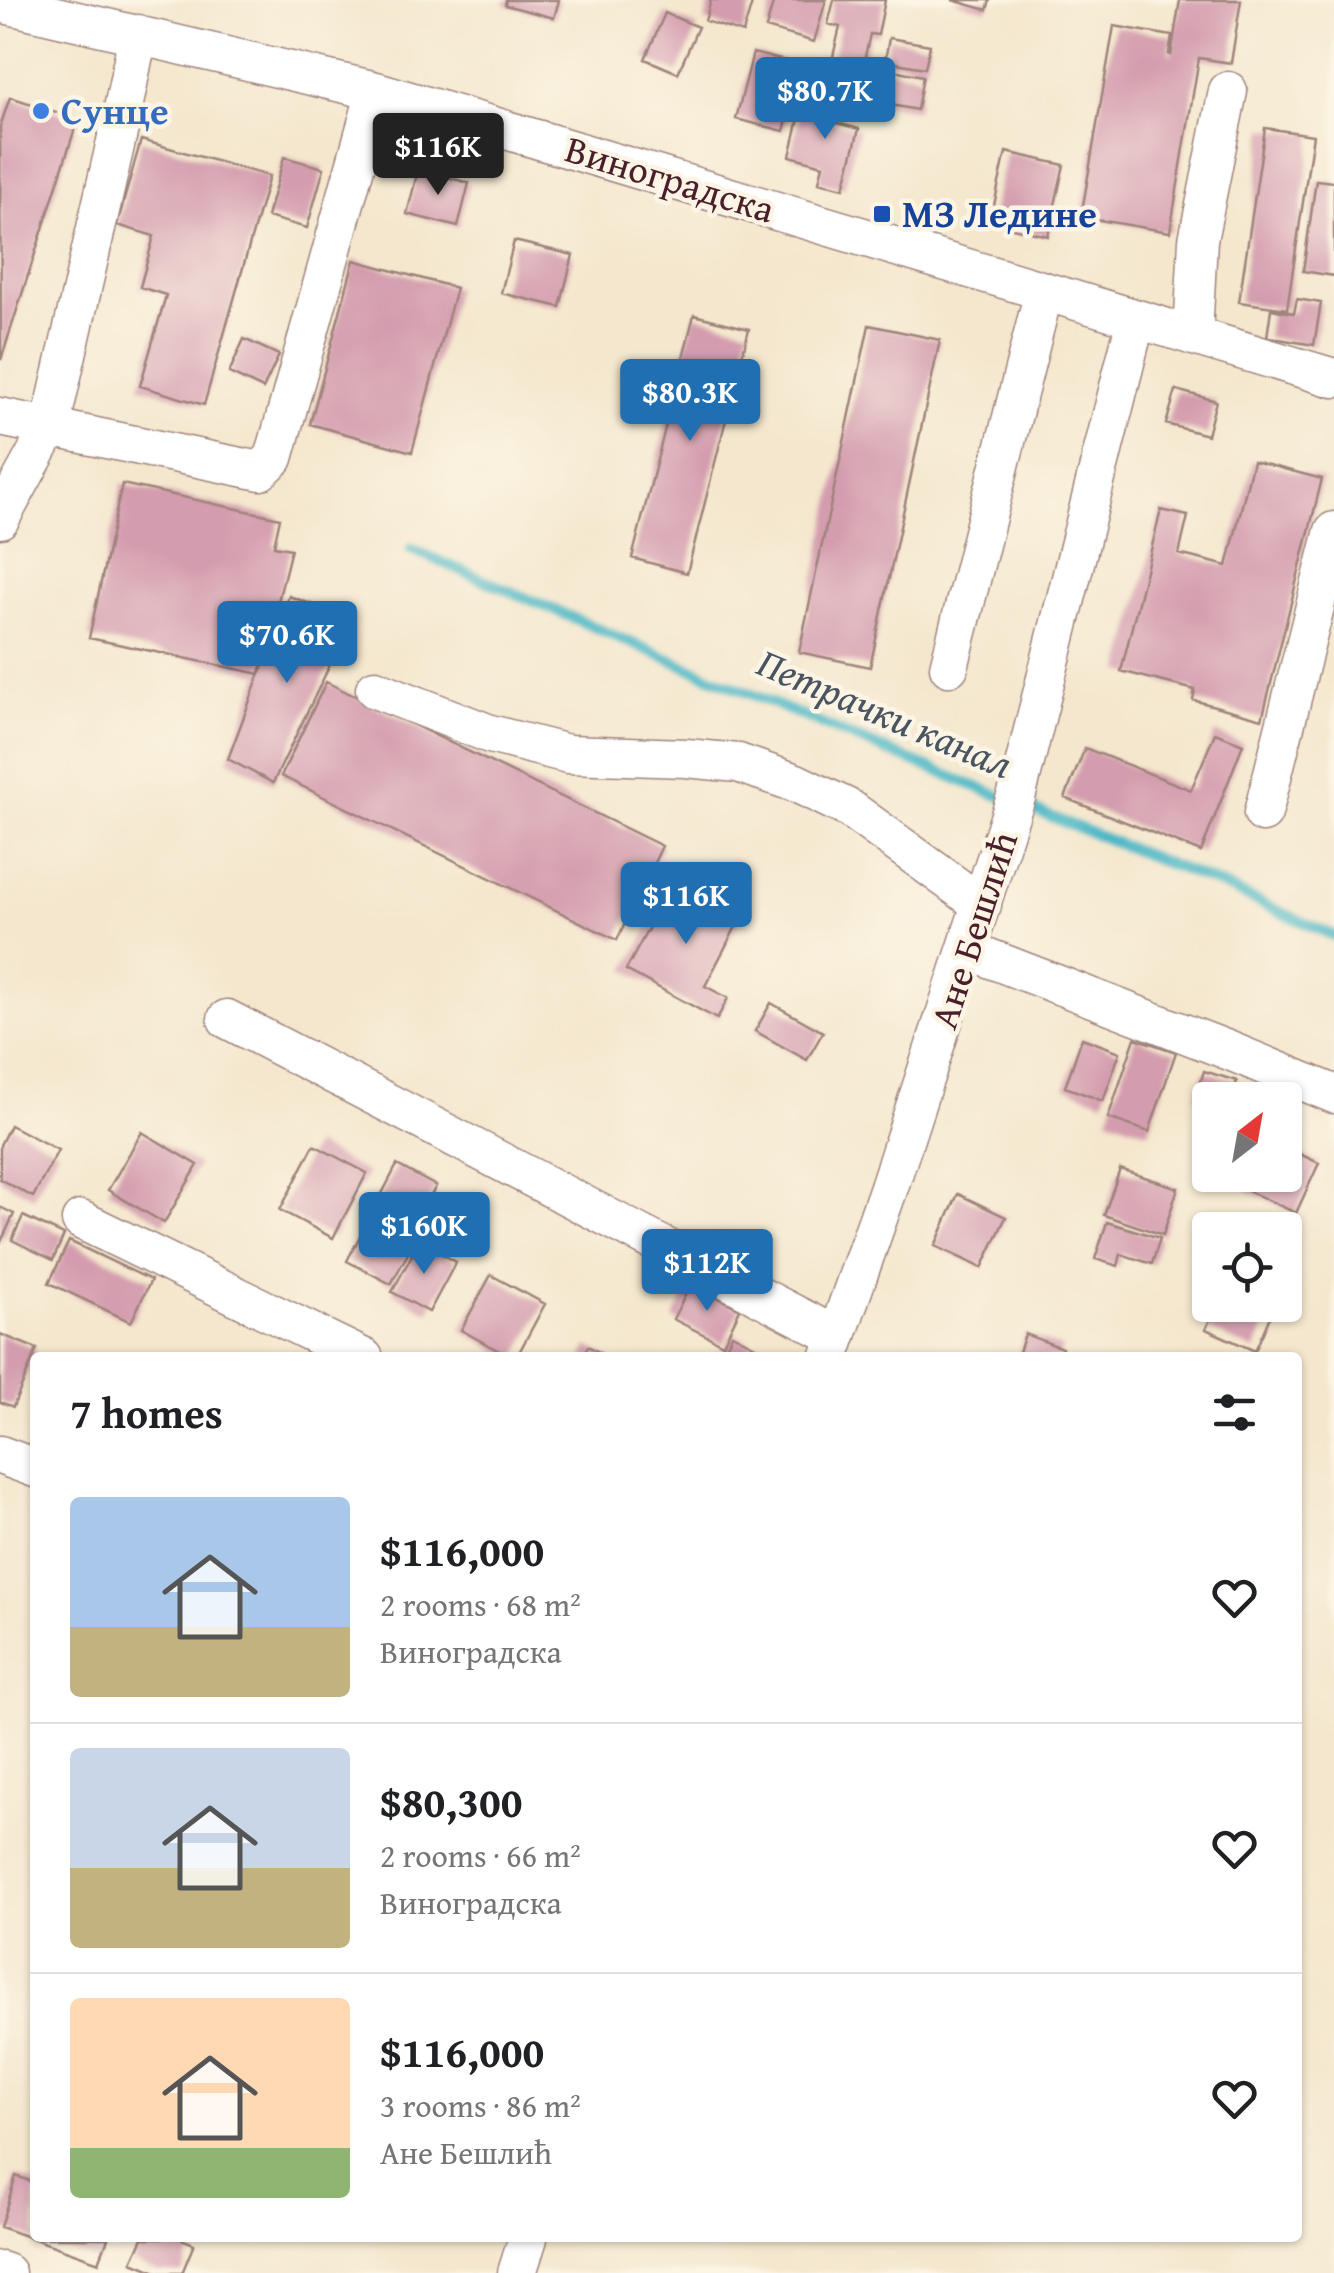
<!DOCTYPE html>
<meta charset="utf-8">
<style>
body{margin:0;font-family:"Gentium Book Plus",serif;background:#f2f2f2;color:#202124;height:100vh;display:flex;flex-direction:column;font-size:38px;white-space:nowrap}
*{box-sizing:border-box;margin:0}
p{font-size:32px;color:#757577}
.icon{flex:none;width:55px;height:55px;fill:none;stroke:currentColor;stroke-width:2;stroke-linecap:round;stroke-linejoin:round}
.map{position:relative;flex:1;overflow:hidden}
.details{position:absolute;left:30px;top:1352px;width:1272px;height:890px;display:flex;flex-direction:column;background:#fff;border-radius:10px;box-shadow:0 2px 8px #0004}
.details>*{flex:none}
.needle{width:65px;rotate:31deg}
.tools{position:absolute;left:1192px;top:1082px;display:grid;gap:20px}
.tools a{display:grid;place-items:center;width:110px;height:110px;border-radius:10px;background:#fff;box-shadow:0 2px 8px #0004;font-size:50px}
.price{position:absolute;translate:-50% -85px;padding:0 22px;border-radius:10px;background:#1f6fb2;color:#fff;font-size:32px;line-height:65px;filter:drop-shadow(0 2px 5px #0008)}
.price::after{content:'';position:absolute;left:50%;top:60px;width:30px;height:22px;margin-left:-15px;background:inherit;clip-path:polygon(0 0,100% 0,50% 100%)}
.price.on{background:#222;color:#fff}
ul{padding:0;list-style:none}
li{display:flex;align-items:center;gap:30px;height:250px;padding:0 40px}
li+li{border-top:2px solid #e0e0e0}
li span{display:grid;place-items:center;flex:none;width:280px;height:200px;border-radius:10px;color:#555}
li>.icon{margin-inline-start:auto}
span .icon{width:120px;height:120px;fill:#fffc;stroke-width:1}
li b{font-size:42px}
h2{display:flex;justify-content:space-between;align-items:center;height:120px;padding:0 40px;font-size:42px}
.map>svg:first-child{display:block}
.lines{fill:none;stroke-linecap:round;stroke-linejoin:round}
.stream{stroke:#4bb8c6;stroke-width:11}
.building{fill:#d49daf}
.minor-casing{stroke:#9f837c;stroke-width:41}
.minor{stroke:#fff;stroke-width:38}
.shop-dot{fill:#3f7fe0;stroke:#fcf5e5;stroke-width:4}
.transit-dot{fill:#1a4fb4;stroke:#fcf5e5;stroke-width:4}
.labels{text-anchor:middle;stroke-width:9;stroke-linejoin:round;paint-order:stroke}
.shop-label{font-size:38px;font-weight:bold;fill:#366cbe;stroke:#fcf5e5;text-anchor:start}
.street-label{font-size:38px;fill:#4a1f2b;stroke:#fcf5e5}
.transit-label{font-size:38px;font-weight:bold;fill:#164399;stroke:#fcf5e5;text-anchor:start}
.water-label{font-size:40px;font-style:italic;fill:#4a5561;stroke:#fcf5e5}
</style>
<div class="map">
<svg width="1334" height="2273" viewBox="0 0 1334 2273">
<rect width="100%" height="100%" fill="#fcf5e5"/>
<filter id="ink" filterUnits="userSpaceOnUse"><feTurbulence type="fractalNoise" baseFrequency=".01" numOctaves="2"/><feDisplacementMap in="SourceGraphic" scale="20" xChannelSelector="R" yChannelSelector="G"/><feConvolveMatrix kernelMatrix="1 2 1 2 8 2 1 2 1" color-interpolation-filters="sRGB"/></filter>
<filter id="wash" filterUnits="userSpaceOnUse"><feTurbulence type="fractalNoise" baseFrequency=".0048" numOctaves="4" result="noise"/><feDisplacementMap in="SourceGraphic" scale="40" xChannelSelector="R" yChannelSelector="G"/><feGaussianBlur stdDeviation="2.25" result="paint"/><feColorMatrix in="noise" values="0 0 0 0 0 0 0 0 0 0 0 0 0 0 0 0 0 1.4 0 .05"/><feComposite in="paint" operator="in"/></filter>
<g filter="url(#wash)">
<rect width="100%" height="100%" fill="#f4e7cd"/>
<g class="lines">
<path class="stream" d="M411 549 845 734 1216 883 1334 936"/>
</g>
<g id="blocks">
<path class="building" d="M506 0H559L554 18 505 5Z
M711 0H753L743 33 705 21Z
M774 0H826L814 42 766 28Z
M834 0H885L878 35 870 34 857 93 826 86 840 27 828 24Z
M952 0H990L987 10Z
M1180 0H1241L1231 63 1199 58 1170 232 1081 217 1114 26 1172 36 1169 54 1171 55Z
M665 13 698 27 678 73 645 59Z
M889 38 930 45 925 68 885 61Z
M753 53 801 65 784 131 736 119Z
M883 68 923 76 917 110 876 102Z
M10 97 78 119 1 360 0 127Z
M804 98 837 106 833 122 859 129 844 188 819 182 823 165 790 156Z
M1265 128 1313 135 1287 309 1239 302Z
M141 140 269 176 204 405 140 386 166 295 140 287 154 236 117 225Z
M1006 152 1064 165 1048 236 990 223Z
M284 157 324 168 307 228 267 217Z
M418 170 469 183 458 227 407 214Z
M1316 180 1334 182V276L1303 271Z
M514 241 573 255 560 307 501 293Z
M354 260 456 288 412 452 310 424Z
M1297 299 1321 303 1314 345 1267 337 1271 309 1294 313Z
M694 315 749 329 687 573 632 558Z
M869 325 940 340 870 667 799 652Z
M244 339 279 355 263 389 229 373Z
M1176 390 1216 401 1207 435 1166 424Z
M1253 461 1322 479 1262 719 1193 700 1195 690 1121 671 1161 510 1188 516 1179 554 1227 566Z
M122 484 280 518 274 546 291 549 260 674 89 638Z
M289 596 352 619 273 783 228 759Z
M326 682 662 846 617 940 281 776Z
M1215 733 1243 744 1201 852 1065 798 1085 748 1191 790Z
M675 879 742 915 705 986 728 998 717 1019 626 970Z
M771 1003 823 1032 807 1060 755 1031Z
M1082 1038 1120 1052 1103 1101 1065 1087Z
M1135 1038 1176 1052 1149 1132 1108 1118Z
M1204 1071 1237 1081 1231 1100H1209L1196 1096Z
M10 1125 58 1150 33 1197 0 1179V1145Z
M142 1132 198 1165 164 1223 108 1190Z
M314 1145 367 1173 333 1238 280 1210Z
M1285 1147 1319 1163 1296 1213 1246 1190 1253 1175H1285Z
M397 1165 436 1186 412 1230 374 1209Z
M1120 1169 1178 1188 1163 1235 1104 1215Z
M958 1194 1006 1217 982 1268 935 1246Z
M0 1207 14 1214 0 1244Z
M372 1213 406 1231 399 1242 411 1248 391 1284 347 1261Z
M23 1216 64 1235 53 1260 12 1240Z
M1107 1222 1160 1238 1152 1264 1121 1254 1118 1266 1095 1259Z
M69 1241 151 1280 131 1322 49 1283Z
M419 1242 456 1262 429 1312 392 1292Z
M491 1275 545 1304 516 1358H512L461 1330Z
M691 1284 740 1309 723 1344 673 1319Z
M1216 1305H1275L1255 1351 1206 1329Z
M0 1334 37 1349 13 1407 0 1402Z
M732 1334 773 1355 772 1358H721Z
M1025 1334 1062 1348 1059 1358H1017Z
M588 1346 610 1358H582Z
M16 2176 35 2183V2238H108L99 2262 0 2227Z
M143 2238H179L194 2244 182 2273H159L132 2262Z"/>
</g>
</g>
<g filter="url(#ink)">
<use href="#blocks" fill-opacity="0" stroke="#9f837c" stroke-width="2.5"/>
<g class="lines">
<defs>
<path id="minor" d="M0 3 376 91 1334 378
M1193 336 1198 240 1228 91
M0 417 260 471 274 458 376 91
M0 519 50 428 120 124 138 34
M949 667 1044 291
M375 689 490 734 568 754 686 758 738 763 796 783 850 809 982 905
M1263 813 1334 531
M968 950 1230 1051 1334 1094
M227 1019 836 1336
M81 1220 364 1358
M829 1358 889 1187 1017 794 1136 319
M0 1455 35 1468
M0 2271 6 2273
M517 2273 528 2238"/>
</defs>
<use href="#minor" class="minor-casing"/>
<use href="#minor" class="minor"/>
</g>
</g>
<circle class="shop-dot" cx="41" cy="111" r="10"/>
<rect class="transit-dot" x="872" y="204" width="20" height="20" rx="5"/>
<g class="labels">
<g class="shop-label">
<text x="61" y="124">Сунце</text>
</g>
<g class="street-label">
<text transform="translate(670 179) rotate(17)" y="13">Виноградска</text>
<text transform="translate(974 930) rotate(-72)" y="13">Ане Бешлић</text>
</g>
<g class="transit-label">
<text x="902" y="227">МЗ Ледине</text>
</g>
<g class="water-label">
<text transform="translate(885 713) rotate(23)" y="14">Петрачки канал</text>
</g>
</g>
</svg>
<div class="tools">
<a><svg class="needle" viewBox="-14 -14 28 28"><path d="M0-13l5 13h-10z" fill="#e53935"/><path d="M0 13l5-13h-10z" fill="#757577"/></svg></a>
<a><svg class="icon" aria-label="locate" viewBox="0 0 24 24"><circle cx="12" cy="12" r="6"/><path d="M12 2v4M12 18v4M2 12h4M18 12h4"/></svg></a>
</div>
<b class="price" style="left:825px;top:142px">$80.7K</b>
<b class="price on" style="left:438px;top:198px">$116K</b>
<b class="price" style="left:690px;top:444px">$80.3K</b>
<b class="price" style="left:287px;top:686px">$70.6K</b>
<b class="price" style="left:686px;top:947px">$116K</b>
<b class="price" style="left:424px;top:1277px">$160K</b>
<b class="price" style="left:707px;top:1314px">$112K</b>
<section class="details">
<h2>7 homes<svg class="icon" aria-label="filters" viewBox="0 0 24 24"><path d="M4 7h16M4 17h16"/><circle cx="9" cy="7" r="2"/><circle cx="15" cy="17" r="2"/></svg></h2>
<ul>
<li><span style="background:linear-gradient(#a9c7e8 65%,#c2b280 0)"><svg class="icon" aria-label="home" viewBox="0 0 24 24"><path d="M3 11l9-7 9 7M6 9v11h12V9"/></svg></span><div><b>$116,000</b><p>2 rooms · 68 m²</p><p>Виноградска</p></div><svg class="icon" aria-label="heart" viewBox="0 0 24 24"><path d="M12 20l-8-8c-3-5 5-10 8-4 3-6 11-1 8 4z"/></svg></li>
<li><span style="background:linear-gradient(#c9d6e8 60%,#c2b280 0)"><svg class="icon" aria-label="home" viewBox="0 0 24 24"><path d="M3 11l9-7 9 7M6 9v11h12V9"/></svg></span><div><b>$80,300</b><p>2 rooms · 66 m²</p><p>Виноградска</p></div><svg class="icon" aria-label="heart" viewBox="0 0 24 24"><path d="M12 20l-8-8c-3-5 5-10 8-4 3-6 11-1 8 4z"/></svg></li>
<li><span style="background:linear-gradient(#ffd9b3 75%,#8fb573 0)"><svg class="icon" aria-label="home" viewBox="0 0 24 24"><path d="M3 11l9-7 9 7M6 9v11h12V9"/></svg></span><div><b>$116,000</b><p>3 rooms · 86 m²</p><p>Ане Бешлић</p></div><svg class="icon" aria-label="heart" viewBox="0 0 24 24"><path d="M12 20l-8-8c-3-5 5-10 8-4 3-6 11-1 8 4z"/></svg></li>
</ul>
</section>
</div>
